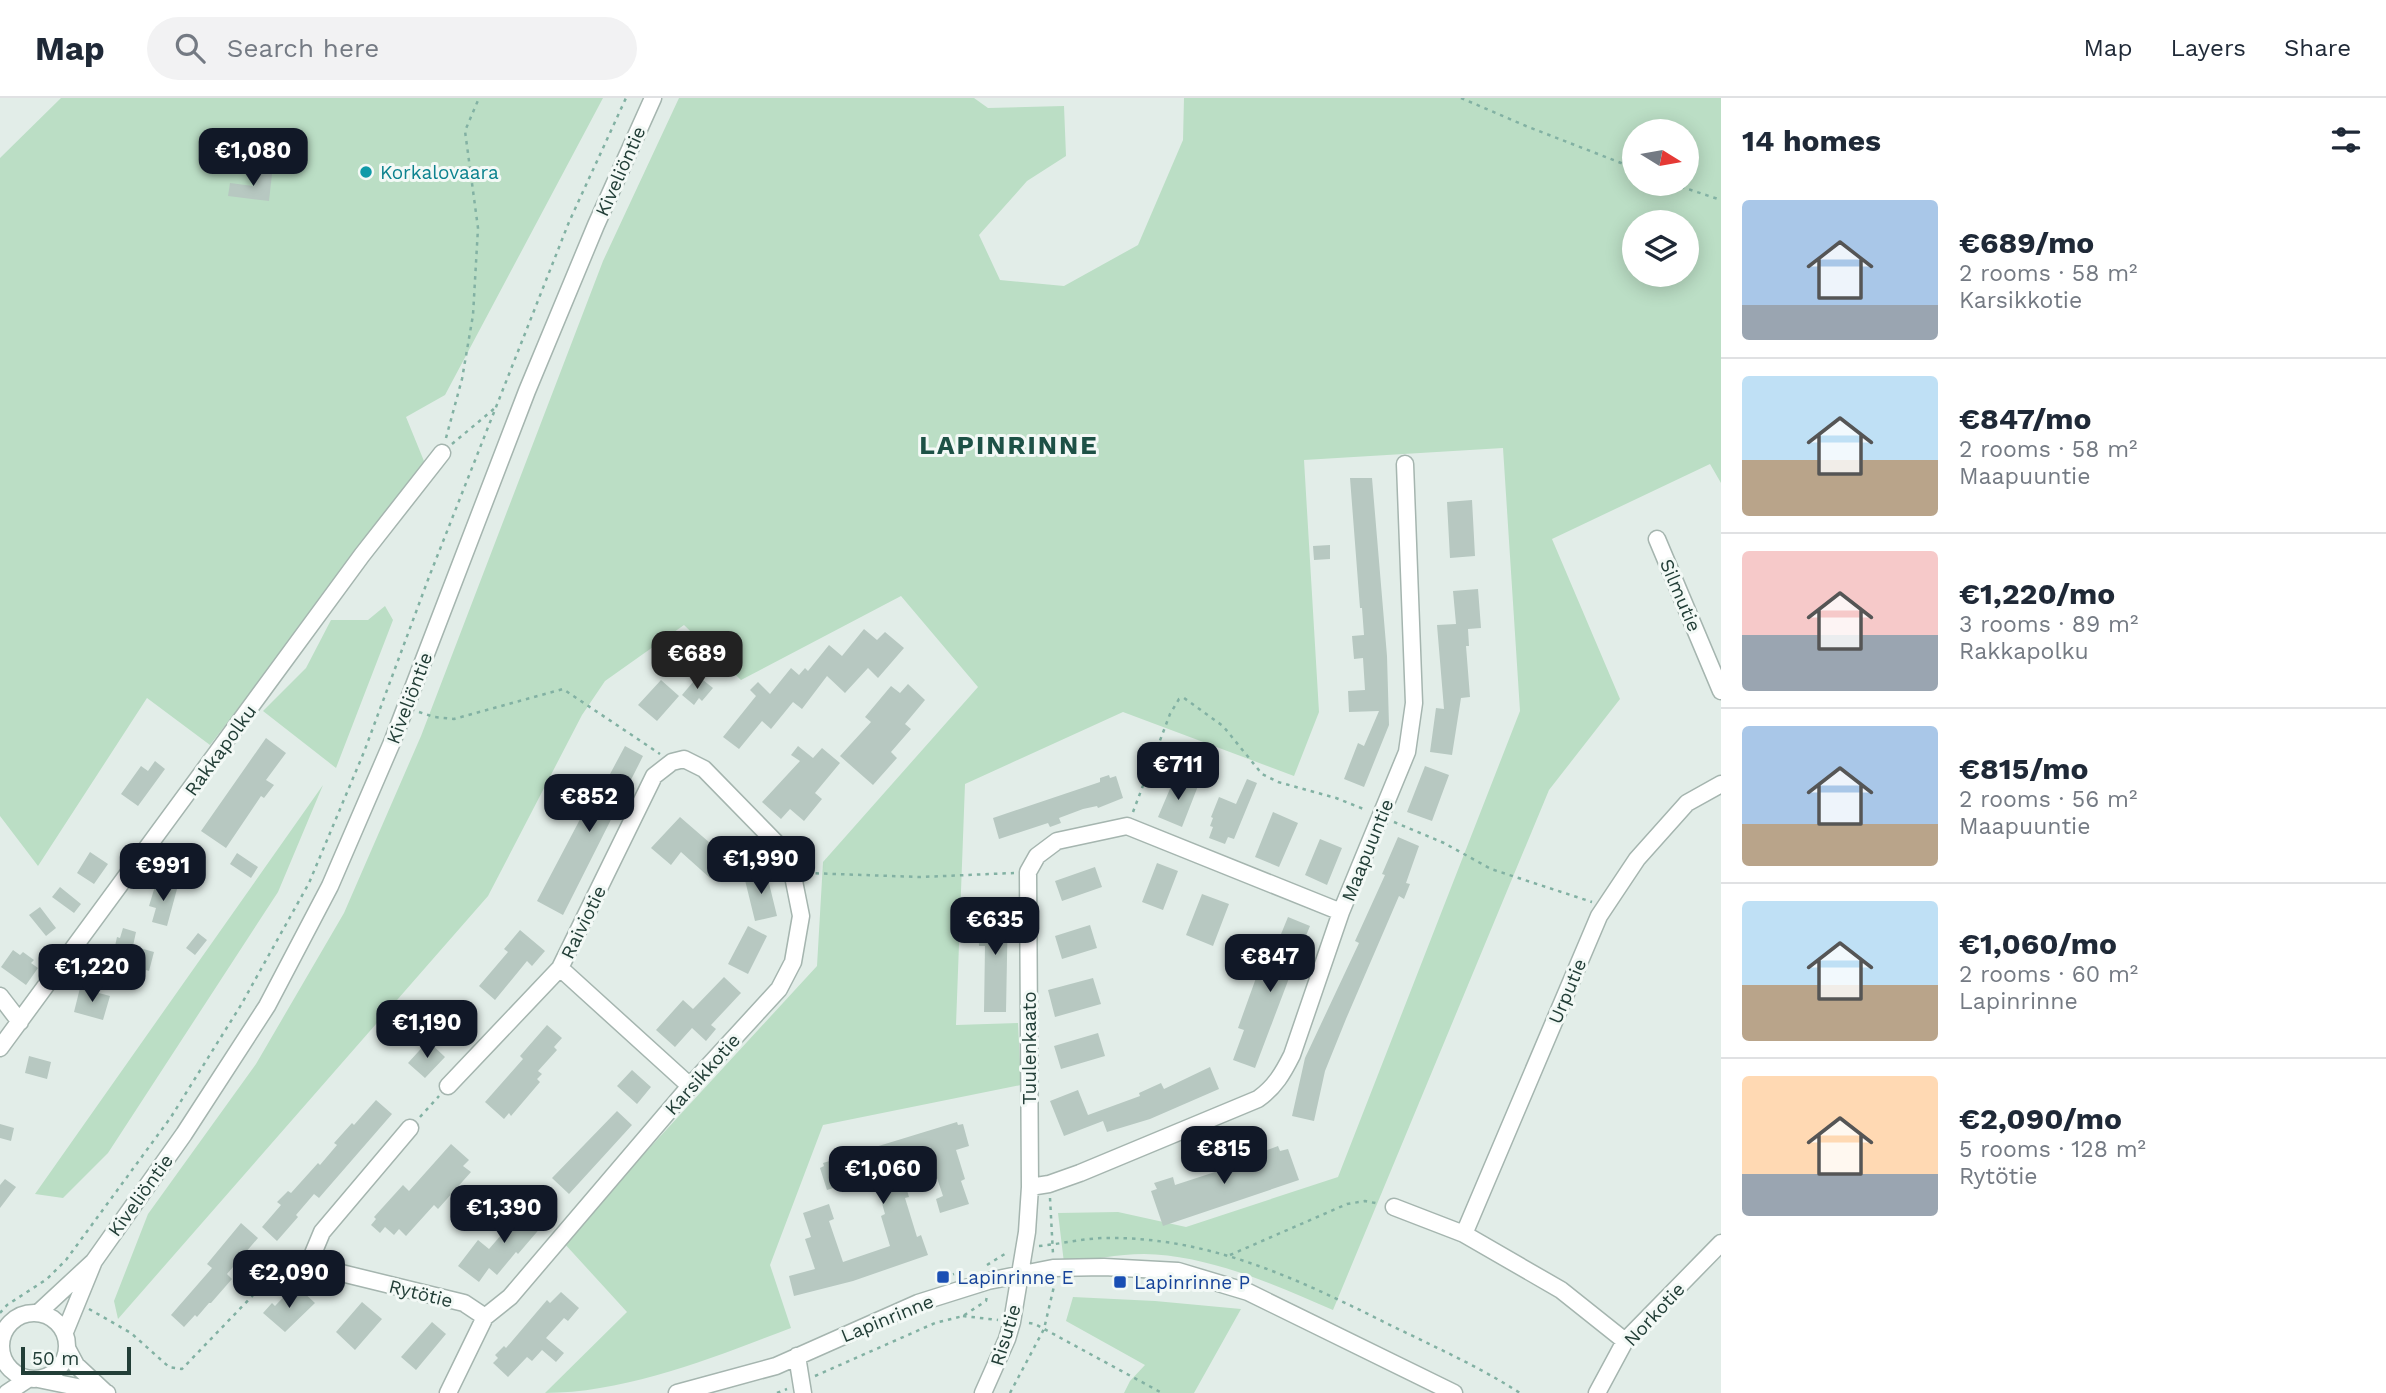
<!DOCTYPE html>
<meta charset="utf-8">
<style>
body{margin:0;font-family:"Work Sans",sans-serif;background:#f2f2f3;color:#1f2937;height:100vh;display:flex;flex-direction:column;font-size:26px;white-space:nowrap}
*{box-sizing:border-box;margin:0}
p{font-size:23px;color:#747a83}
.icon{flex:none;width:38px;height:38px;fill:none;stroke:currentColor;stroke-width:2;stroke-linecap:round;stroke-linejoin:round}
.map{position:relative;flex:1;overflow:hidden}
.sheet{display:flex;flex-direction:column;background:#fff;width:665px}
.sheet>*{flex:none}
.needle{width:46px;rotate:101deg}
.buttons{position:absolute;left:1622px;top:21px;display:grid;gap:14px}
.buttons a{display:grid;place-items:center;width:77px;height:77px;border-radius:50%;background:#fff;box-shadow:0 4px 18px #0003;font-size:35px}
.scale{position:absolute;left:21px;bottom:18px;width:110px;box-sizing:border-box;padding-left:7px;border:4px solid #223e37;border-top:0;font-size:19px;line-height:24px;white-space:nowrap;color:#223e37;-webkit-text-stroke:5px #f3f9f6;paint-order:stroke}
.price{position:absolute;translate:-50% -60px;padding:0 16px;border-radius:14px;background:#111827;color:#fff;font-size:23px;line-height:46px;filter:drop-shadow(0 2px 4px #0008)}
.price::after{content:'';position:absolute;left:50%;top:42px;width:21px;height:16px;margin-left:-10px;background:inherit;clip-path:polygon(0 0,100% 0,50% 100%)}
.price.current{background:#222;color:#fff}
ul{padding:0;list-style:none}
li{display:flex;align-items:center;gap:21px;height:175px;padding:0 21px}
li+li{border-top:2px solid #e0e1e3}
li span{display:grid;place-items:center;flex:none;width:196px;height:140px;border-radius:7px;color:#555}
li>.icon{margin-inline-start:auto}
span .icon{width:84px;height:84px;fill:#fffc;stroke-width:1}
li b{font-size:30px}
h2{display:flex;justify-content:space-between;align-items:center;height:84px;padding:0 21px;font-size:30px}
header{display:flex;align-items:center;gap:42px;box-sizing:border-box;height:98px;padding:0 35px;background:#fff;border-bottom:2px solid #e0e1e3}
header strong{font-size:33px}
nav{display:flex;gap:38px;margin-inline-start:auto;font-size:24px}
.search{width:490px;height:63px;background:#f2f2f3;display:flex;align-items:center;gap:18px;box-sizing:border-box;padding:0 24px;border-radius:38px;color:#747a83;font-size:26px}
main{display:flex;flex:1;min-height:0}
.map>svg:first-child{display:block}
.green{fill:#bbdec5;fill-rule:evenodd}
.building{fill:#b7c8c1}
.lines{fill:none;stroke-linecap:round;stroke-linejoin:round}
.minor-casing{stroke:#a5b5af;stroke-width:19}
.path{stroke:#82b1a3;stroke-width:2.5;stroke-dasharray:3.5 5;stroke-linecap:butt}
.minor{stroke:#fff;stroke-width:16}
.culture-dot{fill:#0f9aa8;stroke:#f3f9f6;stroke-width:2.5}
.transit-dot{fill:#1a4fb4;stroke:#f3f9f6;stroke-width:2.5}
.labels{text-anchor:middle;stroke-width:6;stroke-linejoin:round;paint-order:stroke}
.street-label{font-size:19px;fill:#223e37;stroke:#f3f9f6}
.culture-label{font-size:19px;fill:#0d838f;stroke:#f3f9f6;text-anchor:start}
.transit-label{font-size:19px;fill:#164399;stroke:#f3f9f6;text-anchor:start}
.district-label{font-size:26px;font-weight:bold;letter-spacing:2px;fill:#1d5146;stroke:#f3f9f6}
</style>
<header>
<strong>Map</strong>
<div class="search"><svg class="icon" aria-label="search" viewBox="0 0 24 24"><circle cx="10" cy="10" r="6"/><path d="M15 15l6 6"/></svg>Search here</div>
<nav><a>Map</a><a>Layers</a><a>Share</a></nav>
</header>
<main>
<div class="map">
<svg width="1721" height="1295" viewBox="0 0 1721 1295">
<rect width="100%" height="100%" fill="#e2ede8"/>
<path class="green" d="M61 0H603L445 297 406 319 426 368 210 647 147 600 38 768 0 718V60Z
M679 0H974L988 10 1064 8 1066 58 1027 83 979 137 1000 182 1064 188 1138 147 1183 42 1184 0H1721V385L1710 366 1552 441 1620 601 1549 692 1333 1212C1276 1187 1208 1157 1144 1156 1118 1156 1090 1162 1064 1165L1058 1115 1118 1114 1186 1129 1338 1079 1520 613 1503 350 1304 362 1319 614 1294 678 1123 614 965 686 956 927 1018 925 1021 987 823 1027 770 1167 791 1230C715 1259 627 1295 545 1295L627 1214 563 1144 817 868 823 764 978 589 901 498 741 582 684 527 605 583 582 617 488 798 118 1221 114 1203 148 1116 256 966 344 815 421 638 603 163ZM1634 33H1687V86H1634ZM1634 124H1687V177H1634Z
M385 508 393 522 336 670 263 613 306 570 331 522H368Z
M323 687 278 794 108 1055 63 1100 35 1096Z
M1073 1199 1155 1203 1241 1211 1194 1295H1124L1130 1283 1145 1267 1066 1223Z"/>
<path class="building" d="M254 74 272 76 269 103 228 98 230 85 253 88Z
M1350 380H1372L1387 558 1389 627 1364 689 1344 681 1358 645 1364 648 1379 613 1349 614 1348 593 1365 592 1363 560 1354 561 1352 538 1364 537 1362 510H1360Z
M1472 402 1475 458 1450 460 1447 404Z
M1330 447V461L1314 462 1313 448Z
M1478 491 1481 530 1468 531 1469 548H1466L1470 599 1461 600 1452 657 1430 654 1436 610 1444 611 1437 527 1456 526 1453 493Z
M864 531 877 542 885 534 904 550 878 580 868 570 845 595 827 578 802 611 793 604 771 631 762 623 739 651 723 639 756 598 750 592 758 584 770 596 791 570 799 577 805 570 808 573 829 547 842 558Z
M698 578 713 590 702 603 699 600 694 607 682 597Z
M661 582 679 598 657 623 638 607Z
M908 586 925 602 905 626 911 631 891 654 897 660 873 687 840 658 871 624 865 619 891 588 900 595Z
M266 640 286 655 266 682 274 687 264 700 261 698 226 750 201 733Z
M625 648 643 658 563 817 537 803 597 689 602 691Z
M798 648 813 660 822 650 840 665 815 695 822 701 804 723 790 711 781 721 762 704 800 663 791 657Z
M155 663 165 671 138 708 121 696 141 668 148 673Z
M1425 668 1449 677 1432 723 1407 714Z
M1109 677 1110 680 1116 678 1123 700 1098 710 1097 708 1083 711 1059 720 1061 725 1050 729 1048 725 999 741 993 720 1100 684V680Z
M1175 679 1198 688 1182 729 1158 719Z
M1247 681 1257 685 1234 741 1228 739 1225 746 1209 740 1213 729 1210 728 1213 720 1211 719 1219 699 1236 706Z
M1273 714 1298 725 1279 769 1255 759Z
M680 719 710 745 713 741 731 757 710 780 681 754 671 767 651 750Z
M1398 739 1419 748 1406 785 1410 786 1404 801 1399 798 1346 921 1325 973 1314 1023 1292 1018 1305 960 1359 845 1355 843 1385 777 1382 776Z
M1320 741 1342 750 1327 787 1305 777Z
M90 754 108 766 94 786 77 775Z
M237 755 258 769 251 780 230 766Z
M1157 765 1178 773 1163 812 1142 804Z
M1095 769 1102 789 1062 803 1055 783Z
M766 773 777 818 755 823 744 778Z
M156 785 177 791 167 828 152 824 156 810 149 808Z
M60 789 81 806 74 815 52 799Z
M1202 796 1229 806 1213 848 1186 837Z
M988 806H1008L1006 914H984L985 848H979L978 826H988Z
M40 809 56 830 46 838 29 817Z
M1288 819 1310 828 1301 850 1306 852 1301 862 1297 860 1294 867 1255 970 1233 962 1244 932 1238 930 1256 880 1266 884 1276 860 1272 858Z
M1090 827 1097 850 1062 861 1055 838Z
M748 828 767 838 748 876 728 866Z
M123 830 136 834 133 848 154 854 149 873 146 872 143 885 125 880 128 866 112 862 117 839 120 840Z
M520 832 545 853 532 868 527 863 495 902 479 888 508 854 504 851Z
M198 835 207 842 195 857 186 850Z
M13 852 20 857 23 854 34 862 31 865 38 870 26 887 1 869Z
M724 879 741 895 711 927 716 931 706 943 692 930 675 949 656 932 683 902 693 911Z
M1093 880 1101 906 1055 919 1048 892Z
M80 890 110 898 103 922 74 914Z
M547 927 562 940 554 949 557 952 538 973 542 976 537 981 540 984 511 1018 509 1015 504 1021 485 1004 523 961 520 958Z
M1098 935 1105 958 1061 971 1054 948Z
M428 943 445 959 425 980 408 965Z
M29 958 51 964 47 981 25 975Z
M1210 969 1219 991 1150 1021 1107 1034 1103 1023 1064 1038 1050 1003 1078 992 1088 1017 1140 998 1139 995 1161 985 1164 991Z
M632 972 651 989 637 1006 617 988Z
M376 1002 392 1016 319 1100 314 1096 296 1117 298 1119 277 1143 262 1129 281 1107 277 1104 288 1093 291 1095 318 1065 320 1067 337 1047 334 1045 352 1025 354 1027Z
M617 1013 632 1027 569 1096 552 1080Z
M957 1024 958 1027 963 1026 969 1048 956 1052 965 1081 961 1083 969 1106 940 1115 936 1101 943 1098 930 1059 900 1069 909 1099 905 1100 917 1139 921 1137 928 1157 853 1183 794 1198 789 1178 815 1171 805 1141 811 1139 803 1115 829 1106 834 1121 829 1123 843 1164 890 1148 881 1118 885 1116 874 1077 827 1092 820 1070 824 1068 823 1065Z
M0 1026 14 1030 11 1043 0 1040Z
M451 1046 469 1062 463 1068 471 1074 438 1111 434 1107 406 1138 399 1131 394 1137 385 1129 380 1135 371 1127 376 1121 374 1119 403 1087 409 1093Z
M1278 1048 1280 1053 1288 1051 1299 1082 1163 1128 1151 1093 1157 1091 1154 1085 1173 1079 1175 1087 1258 1060 1257 1056Z
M5 1081 16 1089 0 1110V1087Z
M529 1105 548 1121 518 1156 516 1154 497 1177 489 1170 479 1184 458 1168 478 1142 489 1151Z
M241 1125 258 1140 227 1176 232 1181 211 1205H209L197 1219 195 1217 184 1229 171 1217 212 1170 207 1166Z
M290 1192 296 1198 301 1192 315 1205 285 1234 263 1215 272 1205 275 1208Z
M561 1194 579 1210 568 1223 564 1220 546 1240 564 1255 556 1264 542 1252 532 1263 527 1259 508 1279 493 1265 498 1260 495 1257 504 1248 506 1250 547 1202 550 1205Z
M362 1204 382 1221 355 1252 336 1234Z
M432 1224 446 1236 416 1272 401 1259Z"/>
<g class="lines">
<defs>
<path id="minor" d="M1657 441 1721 593
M0 898 20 924
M0 950 362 457 442 355
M448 988 560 870
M410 1030 322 1134 312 1158 329 1172 464 1205 485 1219
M1030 1089 1049 1086 1080 1075 1258 1001C1275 989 1283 975 1292 957L1341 814 1407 654 1414 605 1405 366
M1394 1109 1464 1136 1561 1192 1625 1243
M1464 1136 1599 818 1637 761 1687 705 1721 686
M1 1248a33 33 0 1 1 66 0a33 33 0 1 1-66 0Z
M38 1215 93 1164
M65 1234 94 1163 184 1036 267 908 330 788 393 642 527 293 596 127 653 0
M68 1252 76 1267 106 1295
M797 1258 803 1295
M38 1281 107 1295
M7 1295 28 1281
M448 1295 485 1219 510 1199 690 988 779 891 793 864 801 818 789 758 704 671 684 661 672 664 654 678 560 870 690 988
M677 1295 776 1268 918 1205 988 1183 1053 1170 1104 1169 1178 1173 1248 1194 1454 1295
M983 1295 1007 1241 1012 1224 1027 1134 1030 1089 1028 774 1037 758 1057 743 1127 728 1341 814
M1597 1295 1625 1243 1721 1145"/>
</defs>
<use href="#minor" class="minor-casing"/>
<path class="path" d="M1461 0 1526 28 1634 70
M1673 86 1721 102
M446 340 462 281 473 217 478 130 465 33 479 0
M452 346 495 310
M419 614 434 619 454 621 563 591 660 656
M1133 714 1170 616 1179 601 1184 600 1223 628 1262 676 1278 684 1336 700 1366 712
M1394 724 1444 745 1491 771 1592 804
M807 775 920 779 1014 775
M420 1019 439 998
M1050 1100 1053 1156
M1039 1148C1060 1146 1081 1141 1102 1140 1208 1138 1296 1180 1388 1226 1433 1248 1478 1268 1520 1295
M1230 1157 1347 1106 1365 1103 1380 1106
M987 1167 1008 1154
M937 1182 954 1176
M89 1211 131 1235 169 1269 182 1271 284 1165 298 1162
M0 1215 7 1207 47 1181 66 1162 171 1019 241 907 309 785 364 654 429 479 569 124 626 0
M963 1218 998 1222
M1029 1225 1035 1226 1162 1295
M815 1278 935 1225 963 1218 986 1203 987 1198
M777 1295 787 1291
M1010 1295 1044 1231 1055 1184"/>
<use href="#minor" class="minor"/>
</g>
<circle class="culture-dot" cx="366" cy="74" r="7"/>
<g class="transit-dot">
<rect x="936" y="1172" width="14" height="14" rx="3.5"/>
<rect x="1113" y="1177" width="14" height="14" rx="3.5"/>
</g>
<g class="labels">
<g class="street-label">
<text transform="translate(620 73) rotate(-66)" y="7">Kiveliöntie</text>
<text transform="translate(1681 497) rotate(67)" y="7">Silmutie</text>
<text transform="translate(409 600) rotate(-69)" y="7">Kiveliöntie</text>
<text transform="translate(220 652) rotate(-54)" y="7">Rakkapolku</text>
<text transform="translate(1367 752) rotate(-68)" y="7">Maapuuntie</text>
<text transform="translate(583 824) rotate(-64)" y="7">Raiviotie</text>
<text transform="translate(1567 893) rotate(-67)" y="7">Urputie</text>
<text transform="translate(1029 950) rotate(-90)" y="7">Tuulenkaato</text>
<text transform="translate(702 976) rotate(-48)" y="7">Karsikkotie</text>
<text transform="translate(140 1097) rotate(-54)" y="7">Kiveliöntie</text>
<text transform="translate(421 1195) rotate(14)" y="7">Rytötie</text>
<text transform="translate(1654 1216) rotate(-47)" y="7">Norkotie</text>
<text transform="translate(887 1220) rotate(-22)" y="7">Lapinrinne</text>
<text transform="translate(1005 1237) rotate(-73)" y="7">Risutie</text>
</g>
<g class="culture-label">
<text x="380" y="81">Korkalovaara</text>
</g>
<g class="transit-label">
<text x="957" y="1186">Lapinrinne E</text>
<text x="1134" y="1191">Lapinrinne P</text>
</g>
<g class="district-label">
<text x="1009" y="356">LAPINRINNE</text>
</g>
</g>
</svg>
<div class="buttons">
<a><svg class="needle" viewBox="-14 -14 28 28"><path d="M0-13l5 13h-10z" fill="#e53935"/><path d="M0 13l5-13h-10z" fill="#747a83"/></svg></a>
<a><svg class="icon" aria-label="layers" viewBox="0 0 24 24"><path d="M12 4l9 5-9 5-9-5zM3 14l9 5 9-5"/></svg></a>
</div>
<div class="scale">50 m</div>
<b class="price" style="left:253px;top:90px">€1,080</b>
<b class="price current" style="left:697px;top:593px">€689</b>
<b class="price" style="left:1178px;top:704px">€711</b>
<b class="price" style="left:589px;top:736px">€852</b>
<b class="price" style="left:761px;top:798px">€1,990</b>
<b class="price" style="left:163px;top:805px">€991</b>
<b class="price" style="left:995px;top:859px">€635</b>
<b class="price" style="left:1270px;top:896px">€847</b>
<b class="price" style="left:92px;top:906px">€1,220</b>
<b class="price" style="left:427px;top:962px">€1,190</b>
<b class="price" style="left:1224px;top:1088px">€815</b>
<b class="price" style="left:883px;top:1108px">€1,060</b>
<b class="price" style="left:504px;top:1147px">€1,390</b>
<b class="price" style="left:289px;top:1212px">€2,090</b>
</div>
<section class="sheet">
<h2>14 homes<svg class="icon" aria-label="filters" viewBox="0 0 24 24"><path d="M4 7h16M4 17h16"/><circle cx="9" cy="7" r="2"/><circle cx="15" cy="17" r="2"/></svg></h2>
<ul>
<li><span style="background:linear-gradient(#a9c7e8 75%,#9aa5b1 0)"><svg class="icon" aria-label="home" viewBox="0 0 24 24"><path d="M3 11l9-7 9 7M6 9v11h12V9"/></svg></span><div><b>€689/mo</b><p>2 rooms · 58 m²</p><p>Karsikkotie</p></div></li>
<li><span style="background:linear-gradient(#bfe0f5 60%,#b9a48a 0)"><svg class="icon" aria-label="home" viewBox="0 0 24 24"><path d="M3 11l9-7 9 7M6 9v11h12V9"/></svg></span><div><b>€847/mo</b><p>2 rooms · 58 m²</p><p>Maapuuntie</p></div></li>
<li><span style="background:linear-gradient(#f6c9c9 60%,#9aa5b1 0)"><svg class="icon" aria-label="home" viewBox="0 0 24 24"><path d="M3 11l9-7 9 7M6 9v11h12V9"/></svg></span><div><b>€1,220/mo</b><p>3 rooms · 89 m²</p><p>Rakkapolku</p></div></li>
<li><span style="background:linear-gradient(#a9c7e8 70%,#b9a48a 0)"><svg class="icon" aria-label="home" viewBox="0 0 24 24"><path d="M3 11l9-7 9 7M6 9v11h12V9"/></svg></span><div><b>€815/mo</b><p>2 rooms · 56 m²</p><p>Maapuuntie</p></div></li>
<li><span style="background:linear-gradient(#bfe0f5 60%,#b9a48a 0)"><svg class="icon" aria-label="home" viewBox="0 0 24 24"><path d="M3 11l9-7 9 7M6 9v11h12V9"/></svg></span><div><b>€1,060/mo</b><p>2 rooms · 60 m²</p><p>Lapinrinne</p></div></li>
<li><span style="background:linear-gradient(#ffd9b3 70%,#9aa5b1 0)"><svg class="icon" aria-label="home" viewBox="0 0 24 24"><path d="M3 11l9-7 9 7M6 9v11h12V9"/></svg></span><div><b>€2,090/mo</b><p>5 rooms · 128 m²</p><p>Rytötie</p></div></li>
</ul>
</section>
</main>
